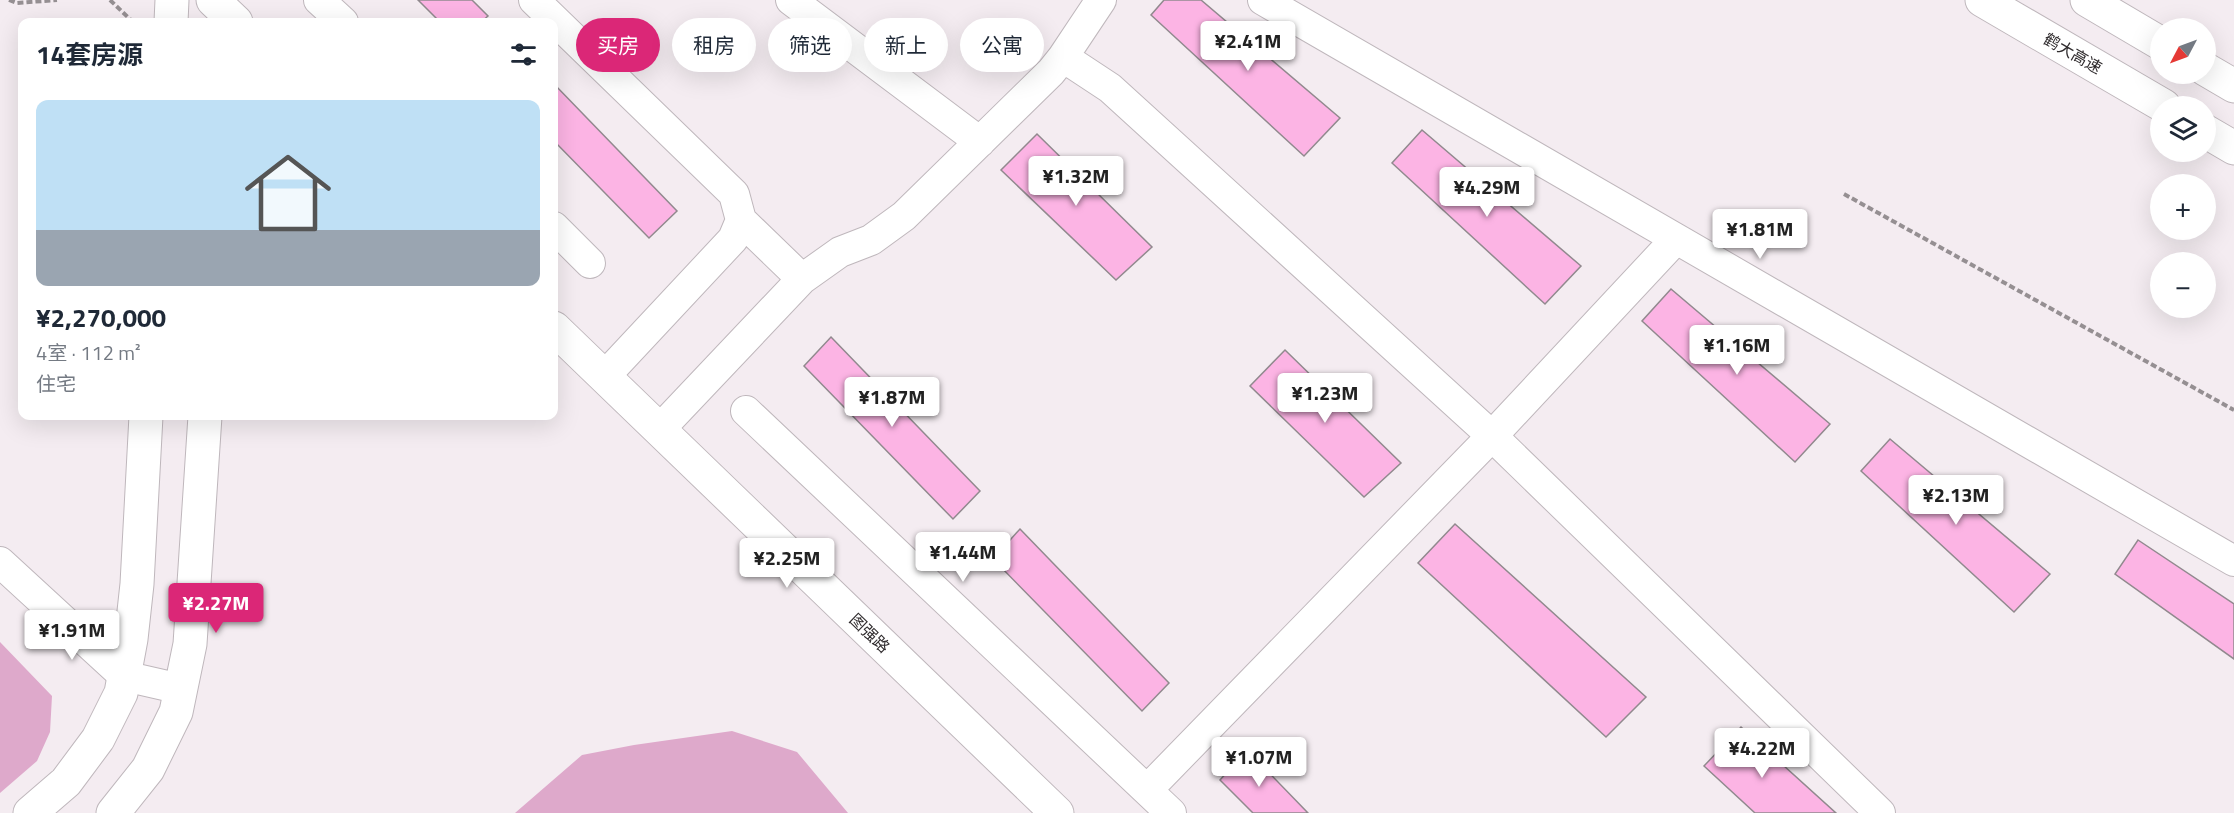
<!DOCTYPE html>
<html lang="zh">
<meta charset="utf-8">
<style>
body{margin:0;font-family:"Titillium Web","Noto Sans SC",sans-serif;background:#f6f6f7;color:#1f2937;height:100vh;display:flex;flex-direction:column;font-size:22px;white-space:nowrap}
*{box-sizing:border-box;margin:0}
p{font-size:20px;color:#747a83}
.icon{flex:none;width:33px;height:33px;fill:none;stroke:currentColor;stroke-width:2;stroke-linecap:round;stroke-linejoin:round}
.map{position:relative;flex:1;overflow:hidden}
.sheet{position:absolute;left:18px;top:18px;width:540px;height:402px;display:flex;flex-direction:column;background:#fff;border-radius:12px;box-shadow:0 6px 24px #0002}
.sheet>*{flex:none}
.hud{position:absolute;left:576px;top:18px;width:570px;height:54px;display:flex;gap:12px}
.needle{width:39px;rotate:229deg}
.buttons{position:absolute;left:2150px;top:18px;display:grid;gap:12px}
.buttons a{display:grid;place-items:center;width:66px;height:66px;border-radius:50%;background:#fff;box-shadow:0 6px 24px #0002;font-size:30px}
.price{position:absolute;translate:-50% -51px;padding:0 14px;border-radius:6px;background:#fff;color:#222;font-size:20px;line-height:39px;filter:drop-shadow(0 2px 3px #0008)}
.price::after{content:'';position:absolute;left:50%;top:36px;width:18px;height:14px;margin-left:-9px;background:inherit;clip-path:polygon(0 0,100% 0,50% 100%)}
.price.current{background:#db2777;color:#fff}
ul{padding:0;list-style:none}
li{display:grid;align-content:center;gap:12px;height:318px;padding:0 18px}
li span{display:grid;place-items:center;height:186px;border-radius:12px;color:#555}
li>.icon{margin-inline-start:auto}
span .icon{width:108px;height:108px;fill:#fffc;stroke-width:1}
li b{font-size:26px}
h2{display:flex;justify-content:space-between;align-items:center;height:72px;padding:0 18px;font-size:26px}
.chip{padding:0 21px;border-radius:27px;background:#fff;box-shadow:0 6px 24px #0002;font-size:21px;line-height:54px}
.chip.current{background:#db2777;color:#fff}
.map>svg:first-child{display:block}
.green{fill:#dea9cb}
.building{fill:#fcb4e4;stroke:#91898e;stroke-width:1.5}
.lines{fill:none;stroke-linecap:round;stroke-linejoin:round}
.street-casing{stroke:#bfb7bc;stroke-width:32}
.secondary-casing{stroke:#bfb7bc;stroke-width:35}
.highway-casing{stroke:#bfb7bc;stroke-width:35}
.path{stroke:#958f92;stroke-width:4;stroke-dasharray:6 3;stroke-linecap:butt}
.street{stroke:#fff;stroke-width:30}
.secondary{stroke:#fff;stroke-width:33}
.highway{stroke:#fff;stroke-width:33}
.labels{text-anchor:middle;stroke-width:5;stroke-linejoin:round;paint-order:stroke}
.street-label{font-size:16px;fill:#302c2e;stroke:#fff}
</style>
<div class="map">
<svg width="2234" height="813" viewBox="0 0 2234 813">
<rect width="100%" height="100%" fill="#f4ecf1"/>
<path class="green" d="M0 642 52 696 50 732 37 761 0 793Z
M732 731 797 752 848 813H515L582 755 634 745Z"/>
<path class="building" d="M418 0H472L488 16 481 22H440Z
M1164 0H1201L1340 118 1304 156 1151 15Z
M554 84 677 211 649 238 554 141Z
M1422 130 1581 266 1545 304 1392 163Z
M1037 134 1152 247 1116 280 1001 170Z
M1671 289 1830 424 1795 462 1642 321Z
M831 337 980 491 953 519 804 366Z
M1285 350 1401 463 1364 497 1250 386Z
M1890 439 2050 574 2014 612 1861 471Z
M1455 524 1646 697 1606 737 1418 563Z
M1020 529 1169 683 1142 711 993 559Z
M2138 540 2234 604V659L2115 574Z
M1741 727 1836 813H1755L1704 766Z
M1247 750 1308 813H1253L1220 780Z"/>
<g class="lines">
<defs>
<path id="street" d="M319 0 343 22
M534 0 734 194 741 220 733 239 604 377
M791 0 980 142
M1263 0 2234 561
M1063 57 1101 0
M741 220 802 279
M554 227 590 263
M746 411 1171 813
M659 430 802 279 840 252 871 240 904 216 1051 72 1063 57 1110 88 1492 436 1880 813
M0 562 124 676 181 689
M1148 789 1492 436 1676 239"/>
<path id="secondary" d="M213 0 236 22
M171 22 172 0
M554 328 1057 813
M30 813 66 782 98 739 121 693 131 639 137 584 146 416
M113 813 148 769 176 712 190 644 205 416"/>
<path id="highway" d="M1982 0 2164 106
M2087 0 2160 43
M2205 69 2234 86
M2205 131 2234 148"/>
</defs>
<use href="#street" class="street-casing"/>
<use href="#secondary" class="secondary-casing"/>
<use href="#highway" class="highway-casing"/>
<path class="path" d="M9 0 17 3 57 0
M110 0 133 22
M1844 194 2234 410"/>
<use href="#street" class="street"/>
<use href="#secondary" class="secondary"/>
<use href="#highway" class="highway"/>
</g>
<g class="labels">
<g class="street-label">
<text transform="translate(2073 53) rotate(30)" y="6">鹤大高速</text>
<text transform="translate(870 633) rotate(44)" y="6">图强路</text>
</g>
</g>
</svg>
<div class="buttons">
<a><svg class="needle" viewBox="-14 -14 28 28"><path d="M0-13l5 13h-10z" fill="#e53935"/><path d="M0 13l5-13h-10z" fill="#747a83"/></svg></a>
<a><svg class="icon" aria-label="layers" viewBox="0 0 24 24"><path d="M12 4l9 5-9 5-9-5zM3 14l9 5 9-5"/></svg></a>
<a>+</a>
<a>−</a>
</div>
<b class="price" style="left:1248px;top:72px">¥2.41M</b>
<b class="price" style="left:1076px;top:207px">¥1.32M</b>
<b class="price" style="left:1487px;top:218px">¥4.29M</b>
<b class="price" style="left:1760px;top:260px">¥1.81M</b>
<b class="price" style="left:1737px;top:376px">¥1.16M</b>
<b class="price" style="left:1325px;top:424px">¥1.23M</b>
<b class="price" style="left:892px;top:428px">¥1.87M</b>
<b class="price" style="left:1956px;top:526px">¥2.13M</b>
<b class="price" style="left:963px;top:583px">¥1.44M</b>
<b class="price" style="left:787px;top:589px">¥2.25M</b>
<b class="price current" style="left:216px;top:634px">¥2.27M</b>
<b class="price" style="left:72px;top:661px">¥1.91M</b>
<b class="price" style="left:1762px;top:779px">¥4.22M</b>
<b class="price" style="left:1259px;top:788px">¥1.07M</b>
<div class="hud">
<a class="chip current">买房</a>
<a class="chip">租房</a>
<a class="chip">筛选</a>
<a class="chip">新上</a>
<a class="chip">公寓</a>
</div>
<section class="sheet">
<h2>14套房源<svg class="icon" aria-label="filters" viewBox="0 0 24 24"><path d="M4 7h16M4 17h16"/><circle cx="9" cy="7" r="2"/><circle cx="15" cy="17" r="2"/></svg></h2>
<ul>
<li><span style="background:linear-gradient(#bfe0f5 70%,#9aa5b1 0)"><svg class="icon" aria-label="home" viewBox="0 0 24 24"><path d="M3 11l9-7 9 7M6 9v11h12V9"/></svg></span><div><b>¥2,270,000</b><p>4室 · 112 m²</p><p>住宅</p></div></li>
</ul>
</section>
</div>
